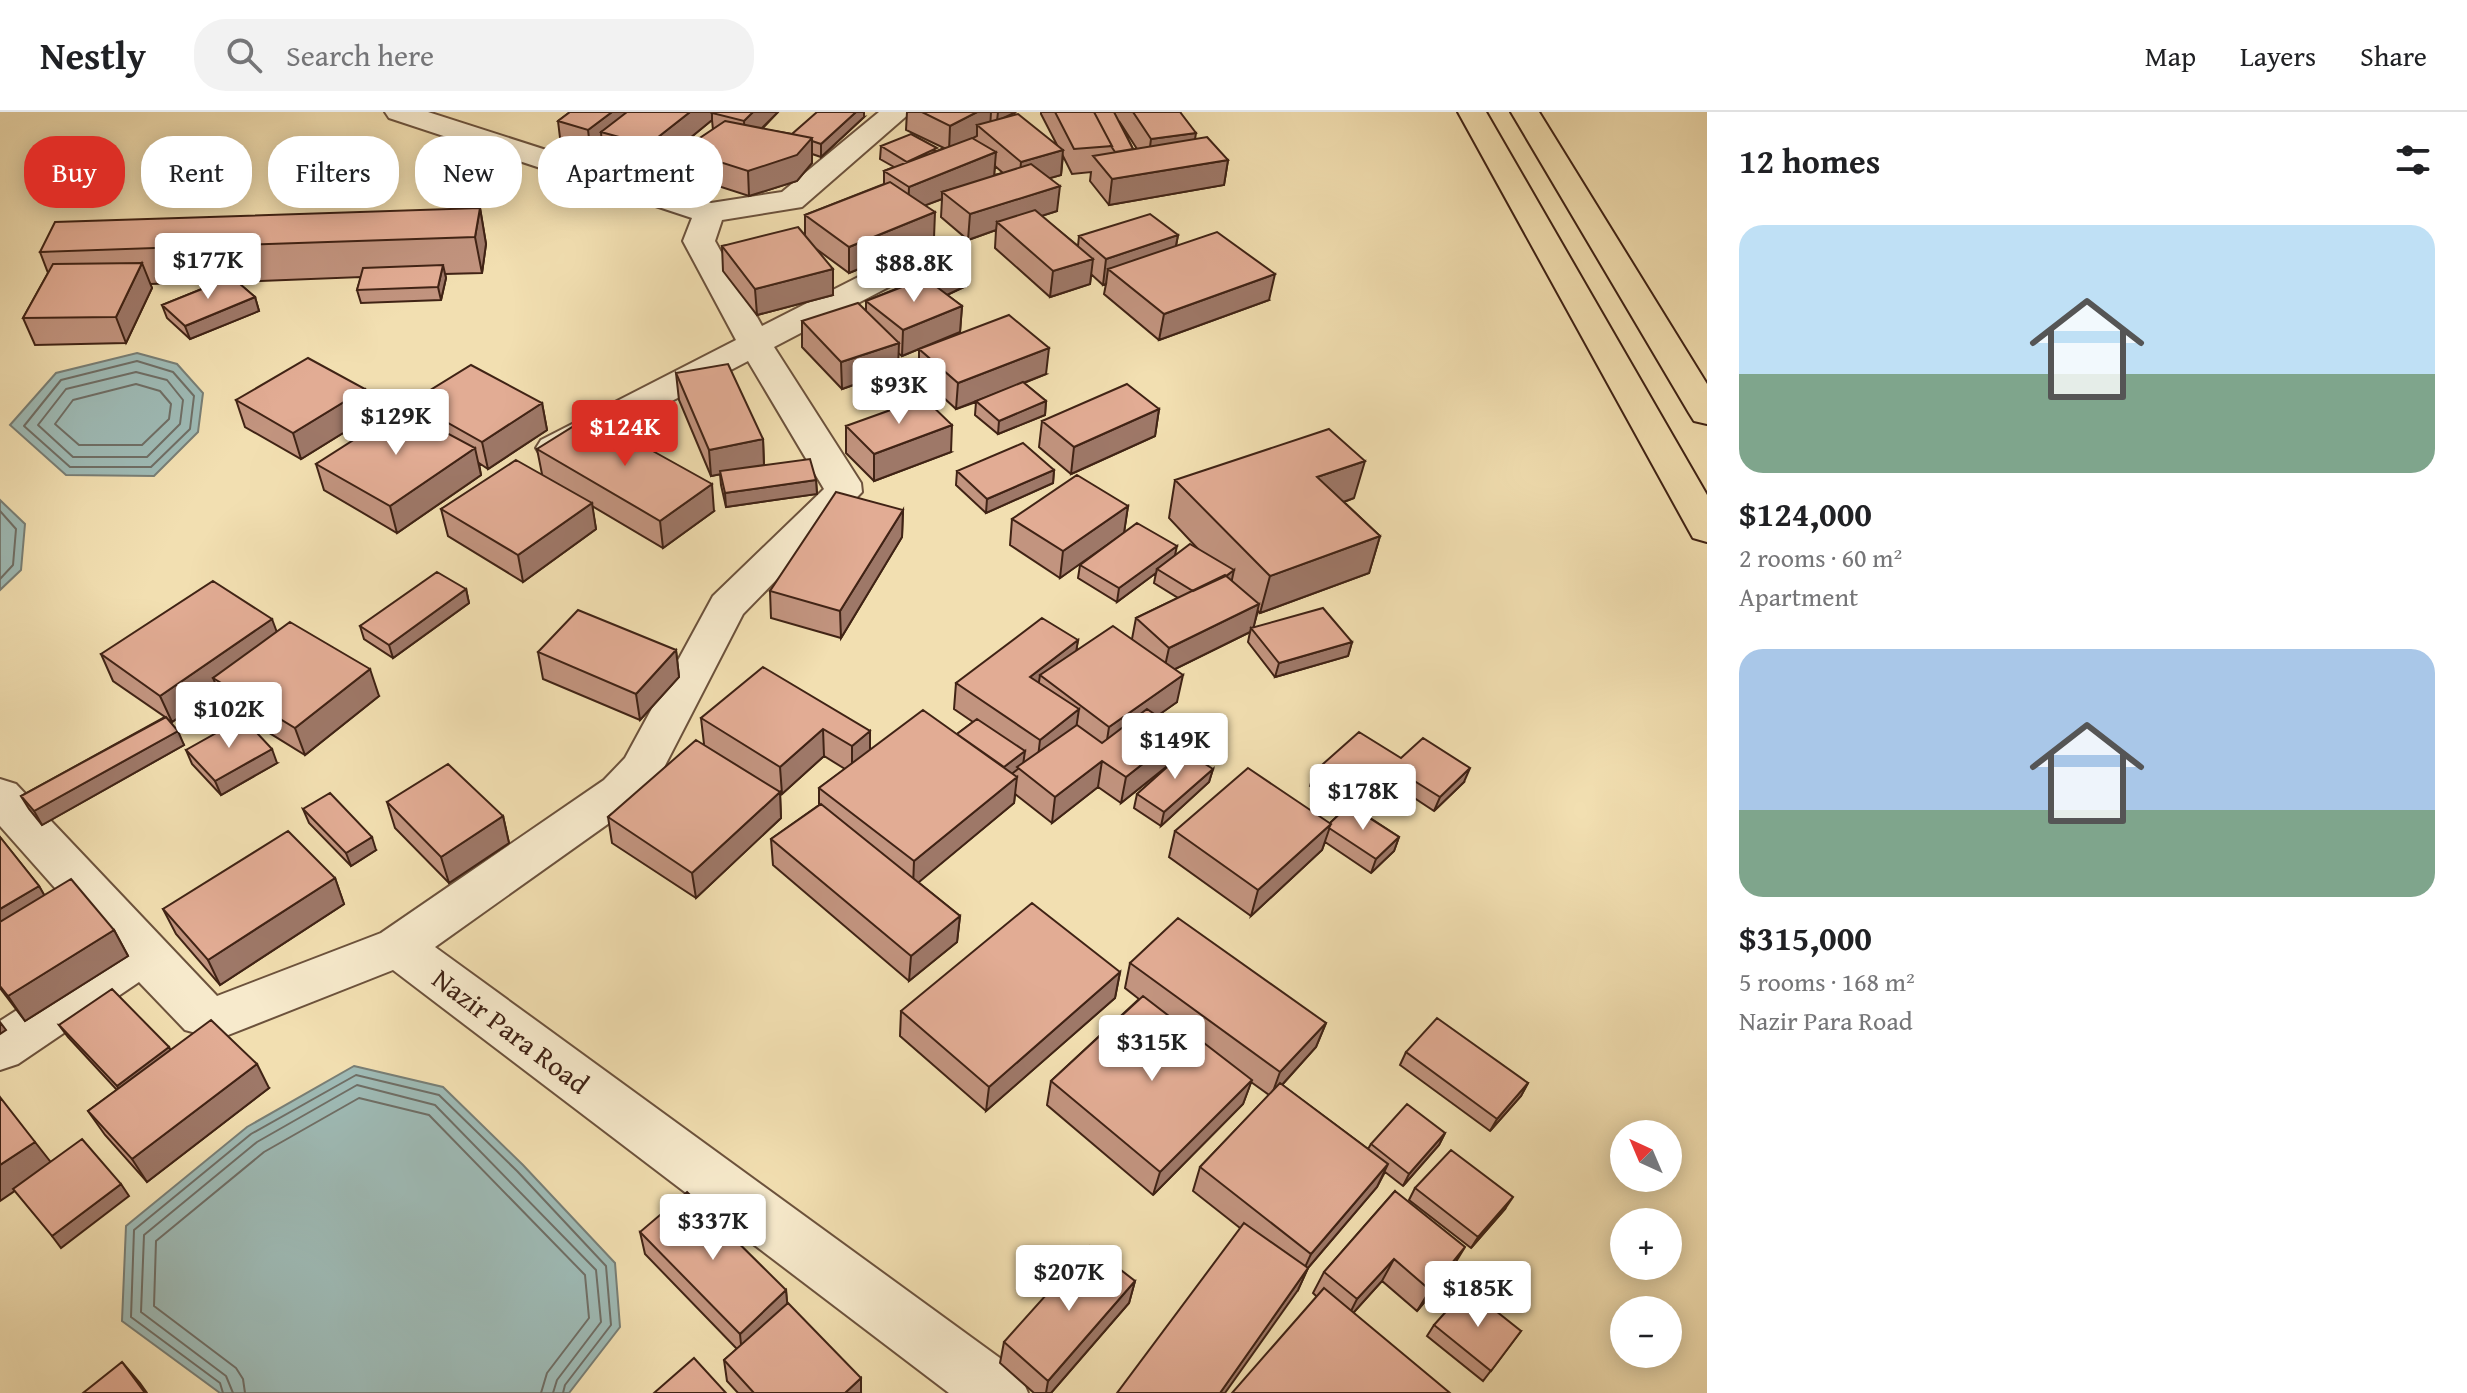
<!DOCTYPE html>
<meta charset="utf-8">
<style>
body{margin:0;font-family:"Gentium Book Plus",serif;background:#f2f2f2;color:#202124;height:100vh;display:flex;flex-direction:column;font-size:30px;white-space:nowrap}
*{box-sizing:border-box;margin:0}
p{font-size:26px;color:#757577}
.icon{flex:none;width:44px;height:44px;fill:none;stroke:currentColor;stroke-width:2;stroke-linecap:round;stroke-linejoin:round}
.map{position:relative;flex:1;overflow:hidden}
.drawer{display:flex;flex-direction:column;background:#fff;width:760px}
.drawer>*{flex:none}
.guide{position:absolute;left:24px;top:24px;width:760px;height:72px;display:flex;gap:16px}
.needle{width:52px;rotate:316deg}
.buttons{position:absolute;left:1610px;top:1008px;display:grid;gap:16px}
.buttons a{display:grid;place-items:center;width:72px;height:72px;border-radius:50%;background:#fff;box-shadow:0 4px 20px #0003;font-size:40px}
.price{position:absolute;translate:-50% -68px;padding:0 18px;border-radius:8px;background:#fff;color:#222;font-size:26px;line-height:52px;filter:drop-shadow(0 2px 4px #0008)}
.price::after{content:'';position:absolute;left:50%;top:48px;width:24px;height:18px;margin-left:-12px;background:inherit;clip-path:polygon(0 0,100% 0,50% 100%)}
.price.selected{background:#d93025;color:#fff}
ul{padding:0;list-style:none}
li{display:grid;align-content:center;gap:16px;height:424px;padding:0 32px}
li span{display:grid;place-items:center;height:248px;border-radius:24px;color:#555}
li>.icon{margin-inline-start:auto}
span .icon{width:144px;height:144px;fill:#fffc;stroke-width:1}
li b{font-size:34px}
h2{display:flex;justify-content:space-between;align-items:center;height:96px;padding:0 32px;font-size:34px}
.chip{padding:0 28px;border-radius:32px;background:#fff;box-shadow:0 4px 20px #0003;font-size:28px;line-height:72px}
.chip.selected{background:#d93025;color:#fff}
header{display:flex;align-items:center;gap:48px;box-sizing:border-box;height:112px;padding:0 40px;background:#fff;border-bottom:2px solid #e0e0e0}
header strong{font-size:38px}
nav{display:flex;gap:44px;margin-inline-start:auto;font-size:28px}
.search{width:560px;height:72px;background:#f2f2f2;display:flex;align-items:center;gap:20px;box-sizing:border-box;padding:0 28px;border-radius:32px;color:#757577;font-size:30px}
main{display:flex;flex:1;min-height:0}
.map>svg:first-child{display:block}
.water{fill:#9ebab5;stroke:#787e75;stroke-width:2}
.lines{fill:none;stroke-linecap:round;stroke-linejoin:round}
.shore{stroke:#6f6e65;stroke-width:2}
.minor-casing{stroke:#6c523c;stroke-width:4}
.major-casing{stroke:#402315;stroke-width:4}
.minor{fill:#f7eacc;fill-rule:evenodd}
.major{fill:#f2dfb1;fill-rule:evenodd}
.wall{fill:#c2947f;stroke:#402315;stroke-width:2;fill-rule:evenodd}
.shaded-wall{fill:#9e7868;stroke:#402315;stroke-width:2}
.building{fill:#e2ac94;stroke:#402315;stroke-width:2}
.labels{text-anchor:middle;stroke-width:6;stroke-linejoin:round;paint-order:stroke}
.street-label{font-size:28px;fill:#402315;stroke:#f7eacc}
</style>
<header>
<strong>Nestly</strong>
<div class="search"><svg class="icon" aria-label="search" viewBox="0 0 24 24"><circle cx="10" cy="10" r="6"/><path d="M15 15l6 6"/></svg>Search here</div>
<nav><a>Map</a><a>Layers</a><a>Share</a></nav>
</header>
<main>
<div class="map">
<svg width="1707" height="1281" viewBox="0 0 1707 1281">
<rect width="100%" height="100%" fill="#f2dfb1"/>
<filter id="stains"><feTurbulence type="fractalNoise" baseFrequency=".0025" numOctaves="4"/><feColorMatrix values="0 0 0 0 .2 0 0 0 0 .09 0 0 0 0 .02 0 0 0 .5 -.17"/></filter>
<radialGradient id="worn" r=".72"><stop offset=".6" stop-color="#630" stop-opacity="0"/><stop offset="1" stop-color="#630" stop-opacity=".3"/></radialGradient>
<path class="water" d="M137 241 177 252 203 281 198 320 154 364 66 363 10 313 56 261Z
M0 388 25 412 21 458 0 478Z
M354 954 443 975 523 1053 615 1151 620 1215 569 1281H220L122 1209 126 1114 247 1015Z"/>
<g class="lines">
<path class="shore" d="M137 249 173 260 194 284 190 317 151 355H70L24 314 61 268Z
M136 260 167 268 183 288 180 312 147 345H73L38 313 66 277Z
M136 272 160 279 171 292 169 307 142 333H79L55 312 73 288Z
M0 399 16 417 13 453 0 467
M223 1281 220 1271 131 1205 134 1118 251 1022 356 963 439 983 517 1059 606 1154 611 1213 565 1273 563 1281
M233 1281 226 1264 141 1200 144 1123 257 1030 357 973 435 993 596 1158 601 1210 557 1268 553 1281
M245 1281 243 1267 236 1256 154 1194 156 1129 264 1040 359 986 429 1003 585 1163 589 1206 547 1261 541 1281"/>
<defs>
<path id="minor" d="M385 0H428L711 91 782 80 879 0H911L802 95 722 108 715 129 762 214 880 154 891 151 902 154 907 161 902 168 774 235 861 371 862 380 743 502 657 669 636 692 435 835 1019 1260 1028 1281H949L393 858 218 927 185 918 139 870 18 952 0 958V909L110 838 0 714V667L16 672 217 884 381 821 604 668 625 646 713 484 824 377 748 249 567 344 554 347 541 344 536 336 541 328 736 228 683 129 692 106 389 6Z"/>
<path id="major" d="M1458 0H1486L1707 383V430L1693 426 1688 417Z
M1511 0H1539L1707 272V312L1694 309 1689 301Z"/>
</defs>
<use href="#minor" class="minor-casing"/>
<use href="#major" class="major-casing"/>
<use href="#minor" class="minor"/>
<use href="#major" class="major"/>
</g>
<path class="wall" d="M570 0H778L762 17 792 22 864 5 821 45 812 42V51L797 69 749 84 684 63 682 38 713 18 712 8 651 58 604 45 602 34 591 43 561 34 558 9Z
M907 0H1016L1004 6 1057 33 1041 2V0H1180L1195 27 1228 48 1224 73 1109 93 1090 69 1091 60 1072 62 1063 44 1061 63 1050 66 1057 99 1041 104 1078 134 1079 124 1178 123 1176 134 1269 188 1159 228 1104 182 1106 172 1103 173 1091 162 1090 172 1050 185 995 136 996 118 968 128 941 105 942 87 925 93 934 126 849 161 815 136 833 183 757 203 723 159 722 134 805 124V103L884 72V59L894 55 880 47 881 34 937 39 944 36 906 18ZM1119 9 1137 37H1133ZM995 54 1003 61 994 63Z
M480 96 486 132 482 161 445 162 446 166 441 188 361 191 357 178 361 165 237 170 255 185 259 199 190 227 167 206 162 193 219 170 150 172 152 176 126 231 35 233 23 206 48 161 40 140Z
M904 159 968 160V173L947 183 962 194 960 220 902 244 898 241V257L842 277 802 235V209L866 199V189L906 173 904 172Z
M919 237 1046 262 1024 271 1046 289 1045 303 998 322 975 303 976 290 956 297 919 263Z
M676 261 763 327 764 353 816 368 817 382 726 395 721 373 720 362 711 364 679 288Z
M365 277 372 303 301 347 245 315 236 288Z
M411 290 542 291 547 318 488 357 479 351 481 363 397 421 324 378 316 352 414 303Z
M1159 297 1155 324 1071 362 1039 335 1042 309Z
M846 314 951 340 874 369 846 341Z
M537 337 714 399 663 436 592 394 596 417 523 470 448 424 441 397 542 362Z
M1054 358 1053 371 986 401 956 373 957 359Z
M1175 368 1354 386 1344 390 1380 424 1369 461 1260 501 1258 499 1253 516 1352 530 1348 544 1275 565 1248 530 1250 520 1175 557 1177 590 1157 604 1176 647 1121 691 1098 675 1052 711 1015 682 1014 691 918 770 960 804 957 830 909 869 773 753 771 727 819 693V676L845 657 824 644 782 682 780 681 781 706 696 786 612 731 608 705 704 632 701 606 870 619V638L957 622 973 610 954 597 956 571 1078 528 1076 538 1132 527 1136 506 1178 486 1154 471 1156 461 1117 490 1078 466 1080 453 1110 430 1060 466 1010 433 1012 407 1128 394 1124 420 1175 444 1199 438 1169 406Z
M903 398 902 425 841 526 771 506 770 479Z
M466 477 469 491 393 546 364 527 360 514Z
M277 519 379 584 305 643 224 593 218 578 172 610 169 608 184 633 42 713 29 697 21 684 165 605 113 569 101 542Z
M676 538 679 565 640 608 543 567 538 540Z
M186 638 277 651 221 683 192 652Z
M1401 646 1464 670 1434 699 1387 668 1355 696 1399 725 1394 739 1371 761 1325 730 1322 738 1251 804 1169 745 1175 719 1330 711 1345 697 1310 674 1314 660Z
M1213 657 1209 670 1161 714 1134 696 1137 682Z
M387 690 503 704 509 731 449 771 395 716Z
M303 697 376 738 351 754 309 711Z
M0 725 39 774 44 783 114 818 128 844 25 909 0 876Z
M335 766 344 792 220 873 176 822 163 797Z
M1130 851 1326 911 1316 935 1282 973 1368 1037 1371 1032 1445 1021 1439 1033 1403 1074 1385 1060 1377 1075 1308 1156 1298 1178 1240 1116 1193 1079 1200 1055 1269 983 1251 970 1243 992 1153 1083 1047 993 1051 969 1139 887 1125 876Z
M1120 860 1115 886 986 999 900 924 901 899Z
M59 913 171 938 269 976 147 1070 105 1023 88 999 117 978 68 925Z
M1406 940 1528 971 1521 984 1490 1019 1400 953Z
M1415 1076 1505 1097 1471 1136 1409 1088Z
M1395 1079 1451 1158 1417 1199 1382 1169 1353 1201 1316 1184 1313 1181 1324 1160Z
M640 1120 786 1178 787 1191 861 1281H738L727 1269 724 1248 737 1237 645 1142Z
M1135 1169 1129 1191 1051 1281H1034L1000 1251 1004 1230Z
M1434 1213 1521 1219 1483 1269 1427 1224Z"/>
<path class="shaded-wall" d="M612 0H648L601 20 602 34 591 43 588 18Z
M690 0H722L712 1V8L651 58 648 33Z
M753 0H778L745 33 744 9Z
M856 0H864V5L821 45V32Z
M977 0H991L990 17 977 13V24L949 39 950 14Z
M998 0H1016L997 9Z
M1196 21 1192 46 1148 52 1151 27Z
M812 26V51L797 69 749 84 748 59Z
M1063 38 1061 63 1019 75 1021 50Z
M996 40 994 65 942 80V87L908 100 909 75Z
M1228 48 1224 73 1109 93 1112 67Z
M1060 74 1057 99 1004 116 997 110 996 118 968 128 970 102Z
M480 96 486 132 482 161 475 125Z
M935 100 934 126 849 161V135Z
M1178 123 1173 149 1108 157 1106 172 1103 173 1106 147Z
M1093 147 1090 172 1050 185 1053 159Z
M142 151 152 176 126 231 116 205Z
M443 153 446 166 441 188 438 175Z
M833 157V183L757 203 755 177Z
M968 160V173L932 190V177Z
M1275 162 1269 188 1159 228 1164 202Z
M255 185 259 199 190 227 185 214Z
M962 194 960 220 902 244 903 218Z
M899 231 898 257 842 277 841 250Z
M1049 236 1046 262 956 297 958 271Z
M365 277 372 303 301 347 293 321Z
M1046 289 1045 303 998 322 999 309Z
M542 291 547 318 488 357 482 330Z
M1159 297 1155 324 1071 362 1074 335Z
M952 313 951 340 874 369V342Z
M763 327 764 354 711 364 709 338Z
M475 336 481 363 397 421 390 394Z
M1365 349 1354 386 1307 403 1317 365Z
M1054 358 1053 371 986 401 987 387Z
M816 368 817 382 726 395 725 381Z
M712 372 714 399 663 436 660 409Z
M592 391 596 417 523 470 518 443Z
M1128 394 1124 421 1060 466 1063 439Z
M903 398 902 425 841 526 840 499Z
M1380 424 1369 461 1260 501 1270 464Z
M1177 434 1174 448 1157 457 1156 461 1117 490 1119 476Z
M1234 458 1231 472 1201 484Z
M466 477 469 491 393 546 389 533Z
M1259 492 1253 518 1251 516 1250 520 1163 563 1169 536Z
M272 507 282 534 213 566 218 578 172 610 160 584Z
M1078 528 1074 554 1040 563 1037 583 1030 565Z
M1352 530 1348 544 1275 565 1279 551Z
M676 538 679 565 640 608 636 582Z
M370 557 379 584 305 643 295 616Z
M1183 563 1177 590 1105 641 1109 615Z
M1079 597 1075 624 1037 654 1040 628Z
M823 617 824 644 782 682 780 655Z
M178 619 184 633 42 713 34 699Z
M870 619V645L852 661V634Z
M1182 621 1176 647 1121 691 1126 665Z
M272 637 277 651 221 683 215 669Z
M1025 639 1023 653 1000 671 1001 657Z
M1102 649 1098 675 1052 711 1055 685Z
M1392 655 1387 668 1351 701 1356 687Z
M1470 656 1464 670 1434 699 1440 685Z
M1213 657 1209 670 1161 714 1164 700Z
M1017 665 1014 691 913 775 914 749Z
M780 680 781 706 696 786 692 761Z
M503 704 509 731 449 771 441 745Z
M1331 712 1322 738 1251 804 1258 778Z
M372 725 376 738 351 754 346 741Z
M1399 725 1394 739 1371 761 1376 747Z
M335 766 344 792 220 873 208 848Z
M39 774 54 800 0 832V797Z
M960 804 957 830 909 869 911 844Z
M114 818 128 844 25 909 8 884Z
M1120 860 1115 886 986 999 989 975Z
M0 910 6 918 0 922Z
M1326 911 1316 935 1271 985 1280 960Z
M169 935 176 948 125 987 117 974Z
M257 952 269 976 147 1070 132 1047Z
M1252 968 1243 992 1153 1083 1160 1060Z
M1528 971 1521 984 1490 1019 1497 1007Z
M1445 1021 1439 1033 1403 1074 1409 1062Z
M35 1030 53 1053 0 1089V1053Z
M1388 1052 1377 1075 1301 1164 1311 1142Z
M121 1072 129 1084 61 1136 52 1124Z
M1513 1085 1505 1097 1471 1136 1478 1125Z
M1465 1135 1451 1158 1417 1199 1430 1178Z
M1394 1147 1382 1169 1346 1209 1357 1187Z
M1308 1156 1298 1178 1225 1281H1220Z
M1135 1169 1129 1191 1051 1281H1046L1048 1269Z
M786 1178 788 1200 742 1243 740 1222Z
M122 1250 140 1271 147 1281H145Z
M861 1266V1281H845Z"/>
<path class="building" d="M570 0H612L588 18 558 9Z
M627 0H690L648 33 601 20Z
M713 0H753L744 9 712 1Z
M817 0H856L821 32 812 29V26L792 22Z
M922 0H977L950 14Z
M1055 0H1094L1112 34 1074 37Z
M1094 0H1114L1133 37 1115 40 1111 34H1112Z
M1133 0H1180L1196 21 1151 27Z
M1018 2 1063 38 1021 50 977 13Z
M725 9 812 26 797 43 748 59 682 38Z
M911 22 937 36 907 50 881 34Z
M1207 25 1228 48 1112 67 1093 44Z
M972 26 996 40 909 75 884 59Z
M1031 52 1060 74 970 102 942 80Z
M890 70 935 100 849 135 805 103Z
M480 96 475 125 40 140 55 110Z
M1035 98 1093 147 1053 159 997 110Z
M1150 102 1178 123 1106 147 1079 124Z
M798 115 833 157 755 177 722 134Z
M1217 120 1275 162 1164 202 1108 157Z
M941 142 968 160 937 175 925 166 919 168 904 159Z
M142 151 116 205 23 206 53 152Z
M443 153 438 175 357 178 363 156Z
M232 165 255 185 185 214 162 193Z
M925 166 962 194 903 218 866 189Z
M858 191 899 231 841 250 802 209Z
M1009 203 1049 236 958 271 919 237Z
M308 246 365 277 293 321 236 288Z
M728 252 763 327 709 338 676 261Z
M471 253 542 291 482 330 411 290Z
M1023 270 1046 289 999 309 976 289Z
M1127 272 1159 297 1074 335 1042 309Z
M924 286 952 313 874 342 846 314Z
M402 297 475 336 390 394 316 352Z
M590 304 712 372 660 409 537 337Z
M1329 317 1365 349 1317 365 1380 424 1270 464 1175 368Z
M1023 331 1054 358 987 387 957 359Z
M810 347 816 368 725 381 720 359Z
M516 348 592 391 518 443 441 397Z
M1077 363 1128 394 1063 439 1012 407Z
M836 380 903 398 840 499 770 479Z
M1137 411 1177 434 1119 476 1080 453Z
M1190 432 1234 458 1226 464 1193 479 1157 457Z
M437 460 466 477 389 533 360 514Z
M1225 463 1259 492 1169 536 1136 506Z
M213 469 272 507 160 584 101 542Z
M1323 496 1352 530 1279 551 1251 516Z
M578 498 676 538 636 582 538 540Z
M1042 506 1078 528 1030 565 1079 597 1040 628 956 571Z
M290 510 370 557 295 616 213 566Z
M1113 514 1183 563 1109 615 1040 563Z
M763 555 870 619 852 634 823 617 780 655 701 606Z
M1147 597 1182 621 1126 665 1102 649 1055 685 1017 655 1077 613 1102 631Z
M923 598 1017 665 914 749 819 676Z
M166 605 178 619 34 699 21 684Z
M243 606 272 637 215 669 186 638Z
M977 607 1025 639 1004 655 957 622Z
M1359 620 1401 646 1423 626 1470 656 1440 685 1392 655 1356 687 1314 660Z
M696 628 780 680 692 761 608 705Z
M1185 639 1213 657 1164 700 1137 682Z
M448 652 503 704 441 745 387 690Z
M1248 656 1331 712 1258 778 1175 719Z
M330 681 372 725 346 741 303 697Z
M821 692 960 804 911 844 771 727Z
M1349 693 1399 725 1376 747 1329 716 1331 712 1330 711Z
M288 719 335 766 208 848 163 797Z
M0 725 39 774 0 797Z
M71 767 114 818 8 884 0 874V810Z
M1032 791 1120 860 989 975 901 899Z
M1178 806 1326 911 1280 960 1130 851Z
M112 877 169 935 117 974 59 913Z
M1143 884 1252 968 1160 1060 1051 969Z
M1437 906 1528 971 1497 1007 1406 940Z
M211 908 257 952 132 1047 88 999Z
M1280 971 1388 1052 1311 1142 1200 1055Z
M0 985 35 1030 0 1053Z
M1407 992 1445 1021 1409 1062 1371 1032Z
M82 1027 121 1072 52 1124 13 1077Z
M1451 1038 1513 1085 1478 1125 1415 1076Z
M1395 1079 1465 1135 1430 1178 1394 1147 1357 1187 1324 1160Z
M687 1080 786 1178 740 1222 640 1120Z
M1244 1111 1308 1156 1220 1281H1117Z
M1090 1134 1135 1169 1048 1269 1004 1230Z
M1324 1176 1450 1281H1232Z
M1467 1176 1521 1219 1491 1259 1434 1213Z
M788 1191 861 1266 845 1281H754L724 1248Z
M694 1246 726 1281H654Z
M122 1250 145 1281H83Z"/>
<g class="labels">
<g class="street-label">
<text transform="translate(511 919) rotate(37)" y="10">Nazir Para Road</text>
</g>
</g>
<rect width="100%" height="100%" filter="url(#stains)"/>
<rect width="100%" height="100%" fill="url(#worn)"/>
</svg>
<div class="buttons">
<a><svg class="needle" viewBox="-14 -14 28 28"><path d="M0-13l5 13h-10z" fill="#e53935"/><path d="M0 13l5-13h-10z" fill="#757577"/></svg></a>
<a>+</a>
<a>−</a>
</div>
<b class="price" style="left:208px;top:189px">$177K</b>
<b class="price" style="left:914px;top:192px">$88.8K</b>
<b class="price" style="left:899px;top:314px">$93K</b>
<b class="price" style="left:396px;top:345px">$129K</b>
<b class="price selected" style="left:625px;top:356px">$124K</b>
<b class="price" style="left:229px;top:638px">$102K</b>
<b class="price" style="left:1175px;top:669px">$149K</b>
<b class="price" style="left:1363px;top:720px">$178K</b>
<b class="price" style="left:1152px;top:971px">$315K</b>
<b class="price" style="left:713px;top:1150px">$337K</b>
<b class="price" style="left:1069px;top:1201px">$207K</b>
<b class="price" style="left:1478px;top:1217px">$185K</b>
<div class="guide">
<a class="chip selected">Buy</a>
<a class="chip">Rent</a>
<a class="chip">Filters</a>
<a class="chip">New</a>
<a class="chip">Apartment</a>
</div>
</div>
<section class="drawer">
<h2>12 homes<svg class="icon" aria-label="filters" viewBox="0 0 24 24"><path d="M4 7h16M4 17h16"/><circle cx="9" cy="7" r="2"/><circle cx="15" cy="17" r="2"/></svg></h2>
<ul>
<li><span style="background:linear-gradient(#bfe0f5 60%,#7fa58c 0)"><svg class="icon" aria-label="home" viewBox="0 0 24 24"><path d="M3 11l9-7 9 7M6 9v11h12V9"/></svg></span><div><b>$124,000</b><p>2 rooms · 60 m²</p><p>Apartment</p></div></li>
<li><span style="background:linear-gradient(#a9c7e8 65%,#7fa58c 0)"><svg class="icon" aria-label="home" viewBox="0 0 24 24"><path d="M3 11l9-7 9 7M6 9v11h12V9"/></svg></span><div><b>$315,000</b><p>5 rooms · 168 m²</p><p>Nazir Para Road</p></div></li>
</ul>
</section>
</main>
